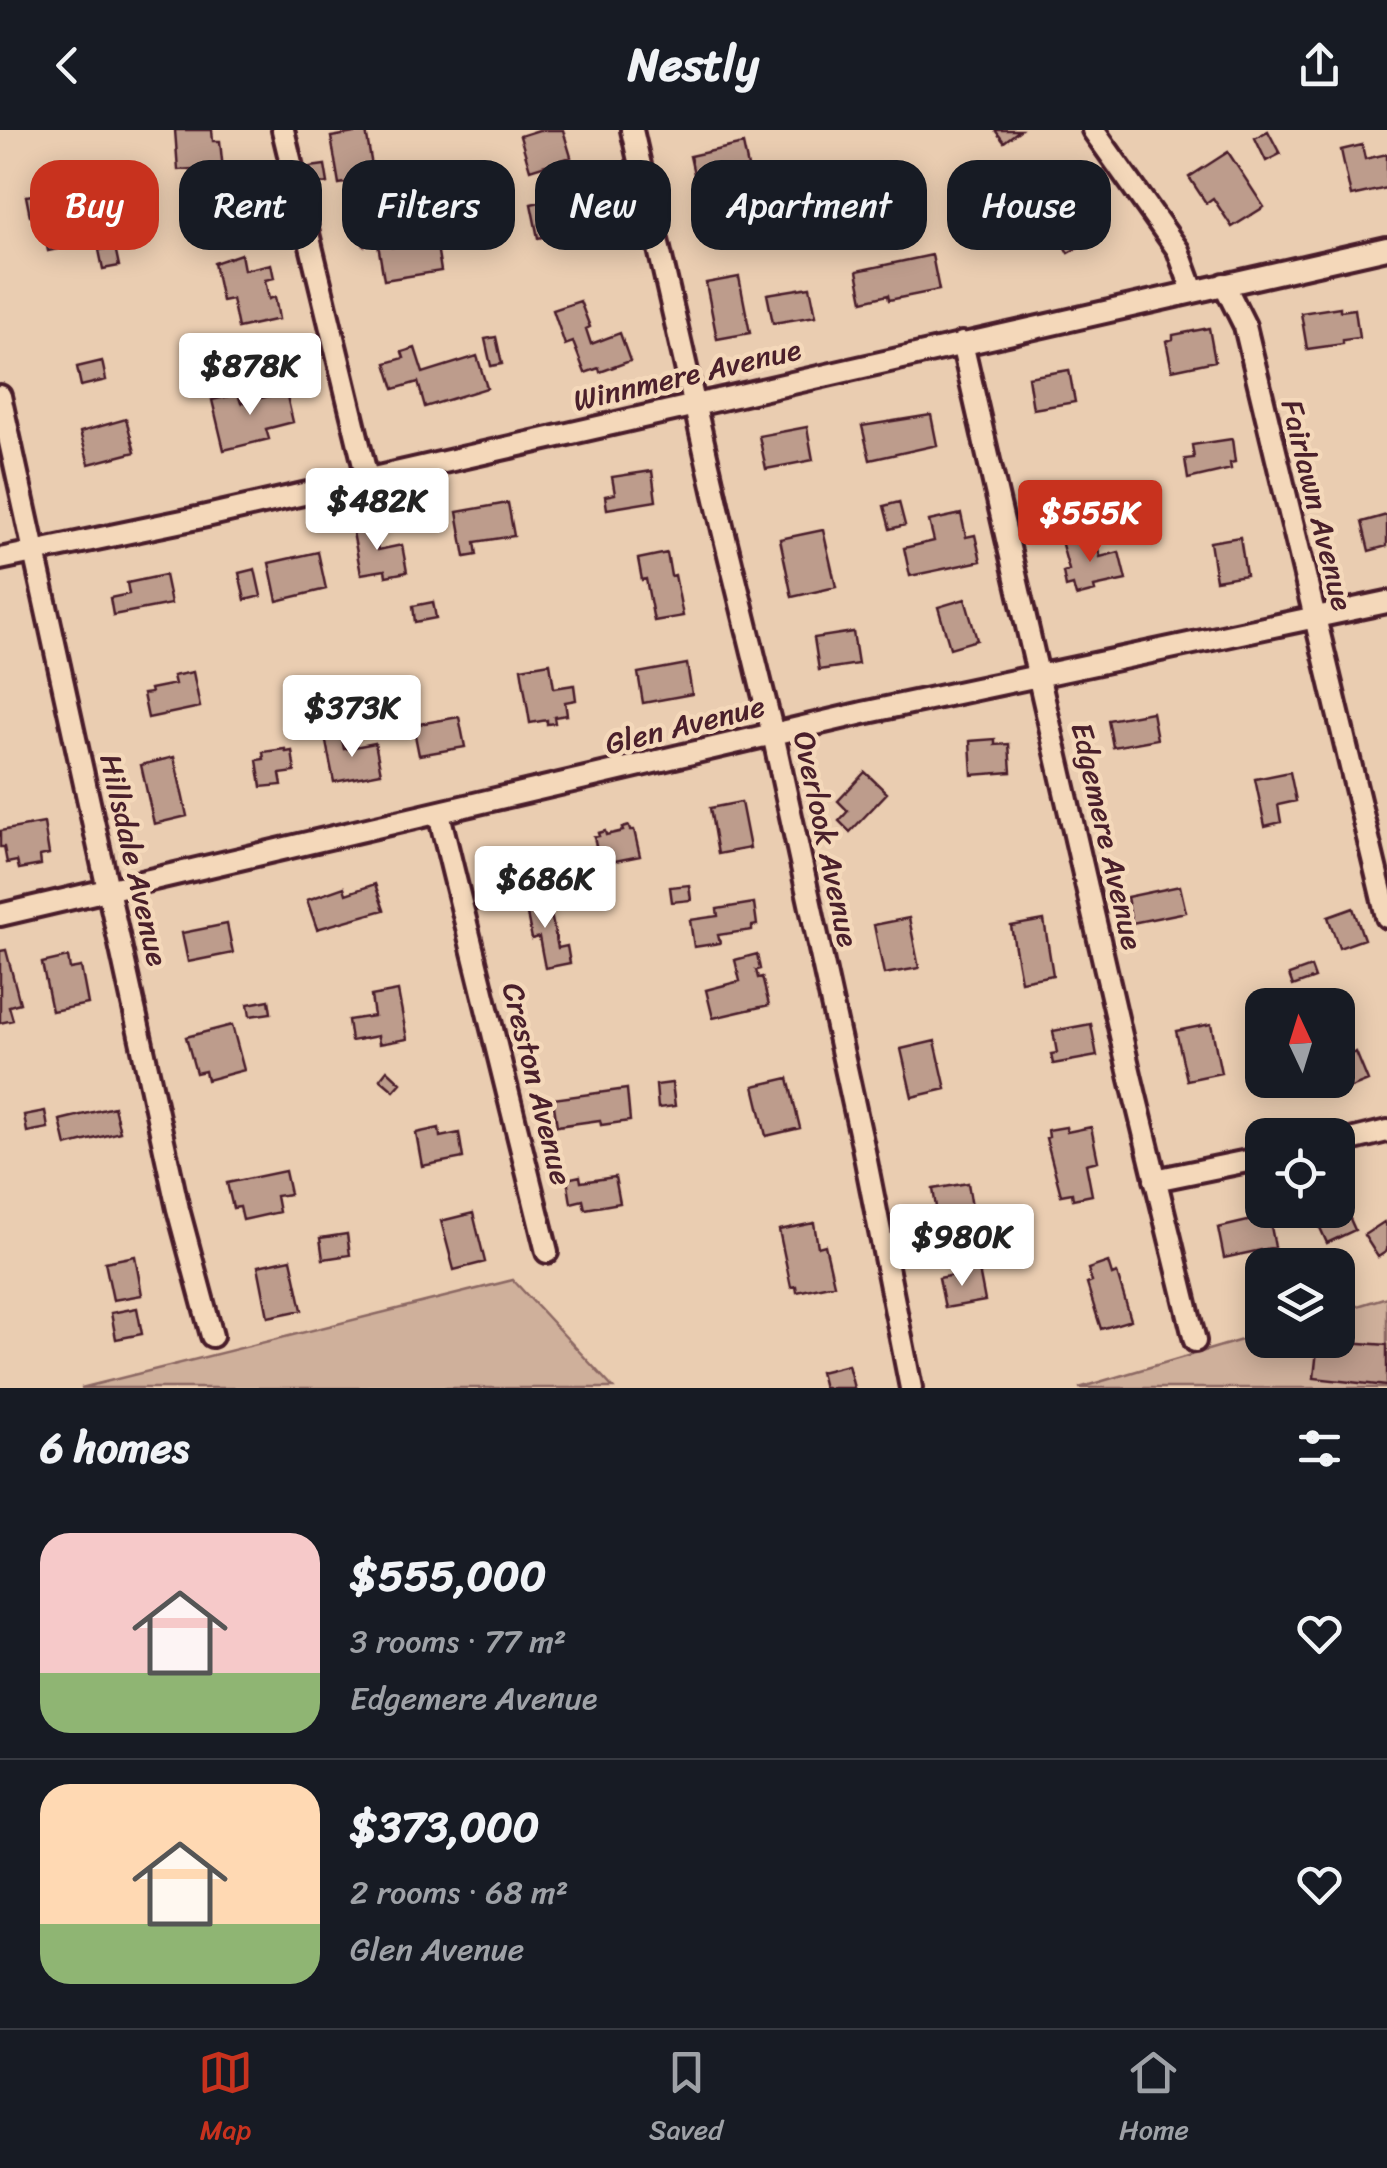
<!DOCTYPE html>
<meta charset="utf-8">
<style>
body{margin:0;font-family:Sriracha,sans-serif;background:#242831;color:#f1f3f6;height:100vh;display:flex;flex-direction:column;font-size:38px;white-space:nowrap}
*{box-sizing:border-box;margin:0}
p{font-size:32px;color:#9ea1a6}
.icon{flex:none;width:55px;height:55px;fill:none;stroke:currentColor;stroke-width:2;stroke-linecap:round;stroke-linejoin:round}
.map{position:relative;height:1258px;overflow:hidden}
.drawer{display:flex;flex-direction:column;background:#171b24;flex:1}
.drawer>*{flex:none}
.guide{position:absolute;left:30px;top:30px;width:1328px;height:90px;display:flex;gap:20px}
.needle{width:65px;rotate:356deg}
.buttons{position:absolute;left:1245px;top:858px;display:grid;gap:20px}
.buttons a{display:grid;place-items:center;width:110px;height:110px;border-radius:20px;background:#171b24;box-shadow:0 5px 25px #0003;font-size:50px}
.price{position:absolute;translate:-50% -85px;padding:0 22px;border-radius:10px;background:#fff;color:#222;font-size:32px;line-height:65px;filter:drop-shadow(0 2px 5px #0008)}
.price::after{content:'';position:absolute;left:50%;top:60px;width:30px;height:22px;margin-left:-15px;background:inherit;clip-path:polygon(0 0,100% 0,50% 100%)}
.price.selected{background:#c8321e;color:#fff}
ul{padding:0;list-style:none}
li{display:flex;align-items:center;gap:30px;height:250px;padding:0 40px}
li+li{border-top:2px solid #363941}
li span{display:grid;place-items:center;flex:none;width:280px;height:200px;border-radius:30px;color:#555}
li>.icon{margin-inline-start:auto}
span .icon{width:120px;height:120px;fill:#fffc;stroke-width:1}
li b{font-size:42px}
h2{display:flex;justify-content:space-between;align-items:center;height:120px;padding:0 40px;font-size:42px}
.chip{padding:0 35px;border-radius:30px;background:#171b24;box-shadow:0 5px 25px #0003;font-size:35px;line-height:90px}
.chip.selected{background:#c8321e;color:#fff}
header{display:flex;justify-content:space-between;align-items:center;height:130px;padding:0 40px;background:#171b24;font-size:45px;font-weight:800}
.tabs{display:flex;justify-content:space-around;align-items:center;height:140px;border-top:2px solid #363941;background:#171b24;font-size:28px;color:#9ea1a6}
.tabs a{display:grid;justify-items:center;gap:5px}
.tabs .selected{color:#c8321e}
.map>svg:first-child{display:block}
.green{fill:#cfb09b;stroke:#8c6863;stroke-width:2.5}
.building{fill:#bd9c8c;stroke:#4a1f2b;stroke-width:2.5}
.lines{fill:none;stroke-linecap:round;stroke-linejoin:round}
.street-casing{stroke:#4a1f2b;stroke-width:28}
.street{stroke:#f4d8ba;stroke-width:20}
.labels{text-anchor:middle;stroke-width:9;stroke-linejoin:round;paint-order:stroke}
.street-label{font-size:30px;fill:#4a1f2b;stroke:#f4d8ba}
</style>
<header><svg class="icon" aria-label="back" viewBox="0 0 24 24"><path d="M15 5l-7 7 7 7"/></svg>Nestly<svg class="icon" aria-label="share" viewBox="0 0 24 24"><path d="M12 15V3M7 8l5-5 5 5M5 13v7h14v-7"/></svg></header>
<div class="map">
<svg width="1387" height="1258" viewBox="0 0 1387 1258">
<rect width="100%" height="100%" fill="#eacdb1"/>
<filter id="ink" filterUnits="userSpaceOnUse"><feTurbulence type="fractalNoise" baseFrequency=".01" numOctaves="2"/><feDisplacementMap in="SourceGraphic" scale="20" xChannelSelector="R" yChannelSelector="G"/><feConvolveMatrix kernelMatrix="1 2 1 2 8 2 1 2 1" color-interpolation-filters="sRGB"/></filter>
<g filter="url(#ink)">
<path class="green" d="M513 1150 613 1258H81Z
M1387 1167V1258H1079L1262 1204V1210H1338V1182Z"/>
<path class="building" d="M175 0H212L213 11H220L224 50 193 53 192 39 178 40Z
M539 0H563L571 27 530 40 520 6Z
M995 0H1020L1004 12Z
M366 1 374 48 339 54 331 7Z
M1268 1 1280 24 1266 31 1255 8Z
M743 14 753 60 705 71 700 52 696 53 690 26Z
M1362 15 1365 29 1387 24V58L1351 66 1341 20Z
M1228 22 1264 77 1232 97 1213 68 1206 73 1189 47Z
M325 35 328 53 313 55 310 37Z
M59 51 72 116 48 121 43 98 38 99 35 85 30 86 26 66 45 63 44 55Z
M402 57 406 73 381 79 377 64Z
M1063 59 1066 63 1072 60 1098 106 1068 123 1039 72Z
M581 63 588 97 538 108 531 74Z
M389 96 392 117 436 110 441 141 384 150 378 114 364 116 362 101Z
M115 117 119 136 103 139 99 120Z
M241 124 244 140 271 134 274 148 265 150 269 169 275 167 279 189 238 198 232 169 222 171 214 133Z
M932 125 939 160 889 170 888 165 863 171 857 141Z
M739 147 750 203 717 209 706 153Z
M810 157 816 186 773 193 767 164Z
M580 171 590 197 586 199 591 214 620 203 630 231 600 242 599 238 585 243 573 212 565 215 553 180Z
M1340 177V181L1355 179 1359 208 1343 210V214L1307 219 1301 183Z
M1209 198 1215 231 1172 240 1166 211 1173 209V205Z
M496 207 502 234 491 236 485 209Z
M415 218 423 243 477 226 487 258 425 277 418 252 394 259 386 233 404 228 402 222Z
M102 231 106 250 81 256 77 237Z
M1069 240 1075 272 1033 279 1028 247Z
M286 262 293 292 266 299 269 309 224 320 212 270 238 264 241 273Z
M931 285 937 315 870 330 862 296Z
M126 289 135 322 89 334 80 302Z
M807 297 813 330 766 339 759 306Z
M1232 309 1235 332 1230 333 1231 339 1188 349 1185 329 1194 328 1192 315Z
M652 341 656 371 607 379 605 366 615 364 612 347Z
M1100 362 1108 387 1078 396 1071 371Z
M899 372 905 395 890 399 884 376Z
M508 373 514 406 475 412 477 425 465 427 457 382Z
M961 384 966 407 975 405 981 431 910 446 904 418 934 411 929 391Z
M1387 385V416L1369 421 1362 392Z
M373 393 378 420 402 415 407 442 386 446 385 440 361 444 352 397Z
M823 400 836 457 792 467 780 409Z
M1094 403 1100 427 1119 422 1126 450 1094 457 1095 461 1076 466 1073 455 1066 457 1063 442 1069 440 1061 411Z
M1240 407 1246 445 1216 450 1210 412Z
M318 422 326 459 277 471 269 433Z
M667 423 671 446 675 445 683 486 654 491 646 449 642 450 638 429Z
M255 439 261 466 245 470 239 443Z
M165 445 171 474 113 485 110 468 129 464 127 453Z
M965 469 977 510 950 518 938 477Z
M433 472 436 488 415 492 413 476Z
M853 502 858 534 819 540 814 508Z
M550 533 554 558 574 555 576 570 565 572 567 585 554 587 555 593 547 594V590L530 593 521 538Z
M687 534 692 564 643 573 638 543Z
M193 542 200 577 148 588 143 564 151 563 150 559 175 554 173 546Z
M1152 582 1157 609 1113 617 1108 590Z
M459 587 465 617 419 625 413 595Z
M341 604 344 619 375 613 381 643 334 652 325 607Z
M995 609V615L1009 614 1011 642 972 645 970 611Z
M285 619 286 622 292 621 295 642 280 644 282 655 261 657 257 630 264 629 263 622Z
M174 627 187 686 154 694 141 635Z
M865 642 887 663 850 702 839 691 848 681 838 671Z
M1290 642 1296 671 1278 675 1281 692 1265 696 1255 649Z
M741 672 750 718 718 724 710 678Z
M44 693 49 724 40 726 41 735 19 739 17 731 7 733 4 717H0V701Z
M629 696 630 700H634L640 726 600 734 594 707 599 706 598 703 605 701 606 705 623 701 622 698Z
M375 754 384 780 317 799 307 770 344 757 346 764Z
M689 755 691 770 672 772 670 757Z
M1180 756 1186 782 1132 793 1127 767Z
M547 765 558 818 567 816 570 833 545 838 539 807 532 809 524 769Z
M754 773 757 795 752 796V800L718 805 720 813 694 817 690 790 718 786 717 779Z
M1353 778 1364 809 1339 818 1328 787Z
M909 788 919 838 884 844 874 795Z
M1044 790 1053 845 1021 851 1011 796Z
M227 794 233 823 188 832 182 803Z
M6 820 20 873 9 876 13 890 0 893V821Z
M757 824 760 839 756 840 758 848 762 847 769 875 713 888 706 860 740 851 735 830Z
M68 827 70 839 81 837 88 874 52 881 42 833Z
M1311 837 1315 848 1293 856 1289 845Z
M398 861 407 909 379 914 378 906 351 911 348 890 374 886 371 866Z
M269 870 271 883 250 886 248 874Z
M1091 894 1097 926 1053 934 1051 924 1057 923 1053 901Z
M1211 894 1221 943 1187 950 1176 901Z
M232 895 244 940 207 950 205 941 196 943 186 907Z
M935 911 946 959 912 967 901 919Z
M1356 922 1368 951 1339 963 1333 950H1338V930Z
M387 940 401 953 394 961 380 949Z
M788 948 800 998 766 1006 754 956Z
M672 953 675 976 658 978 656 955Z
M627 959 630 991 601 995 600 990 557 996 553 969Z
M114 977 120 1002 66 1016 60 990Z
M45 981 48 998 27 1002 24 985Z
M1066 997 1067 1002 1091 997 1098 1031 1086 1034 1092 1065 1073 1069 1072 1063 1061 1065 1046 1008 1049 1007 1048 1000Z
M439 998 440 1007 459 1003 463 1028 422 1036 416 1003Z
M285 1041 290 1064 276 1066 279 1082 243 1090 240 1077 233 1078 227 1053Z
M580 1046 581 1052 615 1047 620 1073 585 1079 583 1070 571 1073 567 1049Z
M968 1053 976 1102 941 1108 933 1059Z
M1338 1062 1355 1100 1327 1113 1312 1080H1338Z
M473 1083 485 1132 454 1140 441 1091Z
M1269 1086 1275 1117 1224 1128 1218 1098Z
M1384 1092 1387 1097V1121L1378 1127 1364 1105Z
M814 1093 818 1117 825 1115 834 1154 797 1162 796 1156 791 1157 779 1100Z
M347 1104 350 1125 323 1129 320 1108Z
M135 1126 142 1165 113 1170 105 1132Z
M291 1129 302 1180 268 1187 258 1136Z
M1108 1132 1112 1145 1117 1143 1131 1190 1101 1199 1087 1154 1092 1152 1088 1139Z
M979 1140 985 1171 945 1178 939 1148Z
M137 1178 142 1204 116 1209 111 1183Z
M1318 1210 1387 1215V1256L1314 1248Z
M848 1235 854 1258H824L820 1242Z"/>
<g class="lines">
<defs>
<path id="street" d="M283 0 367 348
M632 0 723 400 773 604 863 1016 911 1258
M1093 0 1178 120 1193 161
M1224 154 1245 196 1387 787
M962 213 1131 949 1195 1211
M0 266 178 1079 212 1206
M0 429 202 387 1387 118
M439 684 547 1122
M0 785 863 583 1387 472
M1338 1013 1387 1001
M1155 1050 1262 1028"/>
</defs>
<use href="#street" class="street-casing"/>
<use href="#street" class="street"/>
</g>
</g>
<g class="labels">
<g class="street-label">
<text transform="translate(687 245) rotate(-13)" y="10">Winnmere Avenue</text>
<text transform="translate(1317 375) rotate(76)" y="10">Fairlawn Avenue</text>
<text transform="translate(685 595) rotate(-14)" y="10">Glen Avenue</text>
<text transform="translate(1107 706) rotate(77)" y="10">Edgemere Avenue</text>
<text transform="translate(826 709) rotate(78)" y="10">Overlook Avenue</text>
<text transform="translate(134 730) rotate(77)" y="10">Hillsdale Avenue</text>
<text transform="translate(537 954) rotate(76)" y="10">Creston Avenue</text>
</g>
</g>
</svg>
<div class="buttons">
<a><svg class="needle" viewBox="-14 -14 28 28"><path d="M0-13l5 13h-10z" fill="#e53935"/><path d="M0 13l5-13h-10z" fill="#9ea1a6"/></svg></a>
<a><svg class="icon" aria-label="locate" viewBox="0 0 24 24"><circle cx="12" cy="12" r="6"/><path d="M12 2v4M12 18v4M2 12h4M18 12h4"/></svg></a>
<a><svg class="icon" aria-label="layers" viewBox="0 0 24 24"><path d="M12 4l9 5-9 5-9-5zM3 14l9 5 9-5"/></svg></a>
</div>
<b class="price" style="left:250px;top:288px">$878K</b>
<b class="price" style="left:377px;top:423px">$482K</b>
<b class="price selected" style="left:1090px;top:435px">$555K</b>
<b class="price" style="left:352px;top:630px">$373K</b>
<b class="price" style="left:545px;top:801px">$686K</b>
<b class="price" style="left:962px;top:1159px">$980K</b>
<div class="guide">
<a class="chip selected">Buy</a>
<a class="chip">Rent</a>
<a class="chip">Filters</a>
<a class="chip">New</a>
<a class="chip">Apartment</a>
<a class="chip">House</a>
</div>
</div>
<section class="drawer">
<h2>6 homes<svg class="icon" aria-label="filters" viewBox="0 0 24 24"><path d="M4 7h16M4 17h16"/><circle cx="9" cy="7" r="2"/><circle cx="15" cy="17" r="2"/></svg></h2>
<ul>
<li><span style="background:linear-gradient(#f6c9c9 70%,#8fb573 0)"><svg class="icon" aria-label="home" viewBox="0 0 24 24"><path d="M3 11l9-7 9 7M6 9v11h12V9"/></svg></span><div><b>$555,000</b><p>3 rooms · 77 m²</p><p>Edgemere Avenue</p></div><svg class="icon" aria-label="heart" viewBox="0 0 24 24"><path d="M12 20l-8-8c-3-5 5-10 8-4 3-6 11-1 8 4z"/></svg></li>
<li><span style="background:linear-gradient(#ffd9b3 70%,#8fb573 0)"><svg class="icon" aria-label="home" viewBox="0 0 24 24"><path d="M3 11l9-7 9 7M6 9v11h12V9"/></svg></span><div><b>$373,000</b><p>2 rooms · 68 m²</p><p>Glen Avenue</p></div><svg class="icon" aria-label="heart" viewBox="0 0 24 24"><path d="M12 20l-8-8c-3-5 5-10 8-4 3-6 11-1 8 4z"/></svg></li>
</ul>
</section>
<nav class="tabs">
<a class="selected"><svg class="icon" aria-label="map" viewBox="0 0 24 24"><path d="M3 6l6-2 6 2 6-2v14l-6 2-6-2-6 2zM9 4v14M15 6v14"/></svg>Map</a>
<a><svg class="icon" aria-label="saved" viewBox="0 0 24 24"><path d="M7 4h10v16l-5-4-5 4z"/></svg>Saved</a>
<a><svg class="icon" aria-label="home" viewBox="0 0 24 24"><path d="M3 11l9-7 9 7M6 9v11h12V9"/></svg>Home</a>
</nav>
